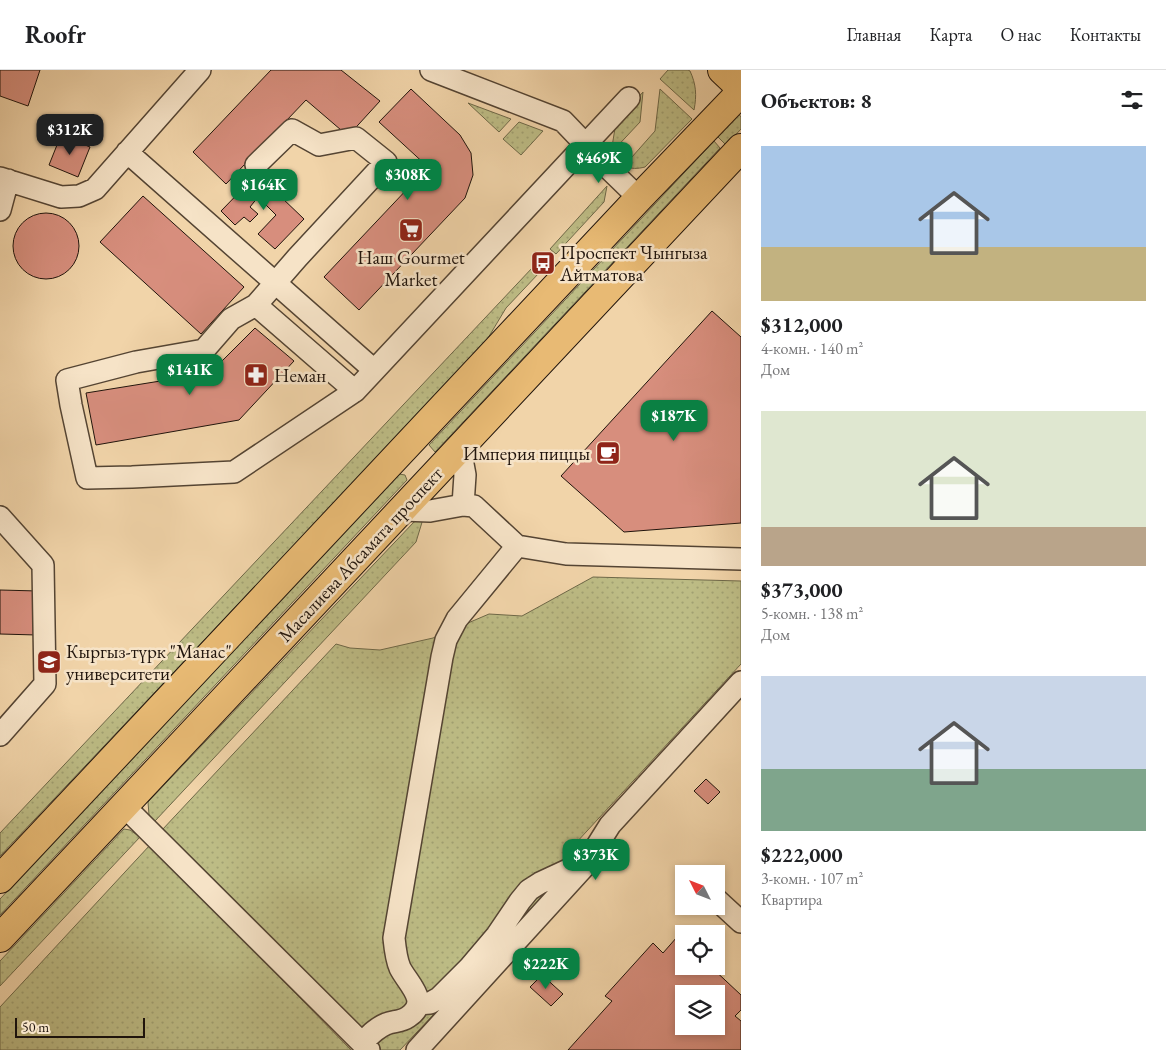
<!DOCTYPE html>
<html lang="ru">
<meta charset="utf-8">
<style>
body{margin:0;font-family:"EB Garamond",serif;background:#f6f6f6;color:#202124;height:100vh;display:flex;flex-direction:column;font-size:19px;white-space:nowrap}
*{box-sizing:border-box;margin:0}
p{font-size:16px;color:#757577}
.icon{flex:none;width:28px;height:28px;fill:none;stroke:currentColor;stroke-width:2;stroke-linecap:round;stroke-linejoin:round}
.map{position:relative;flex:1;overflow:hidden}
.side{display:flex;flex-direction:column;background:#fff;width:425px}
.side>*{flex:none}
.needle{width:32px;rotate:312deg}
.buttons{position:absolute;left:675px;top:795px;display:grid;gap:10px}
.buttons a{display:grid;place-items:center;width:50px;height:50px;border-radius:0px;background:#fff;box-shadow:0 2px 8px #0003;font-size:25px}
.scale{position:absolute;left:15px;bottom:12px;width:130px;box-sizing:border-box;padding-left:5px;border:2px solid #20140c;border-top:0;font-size:14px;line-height:18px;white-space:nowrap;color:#20140c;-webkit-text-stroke:4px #f6e3c7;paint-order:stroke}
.price{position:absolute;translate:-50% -42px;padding:0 11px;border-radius:10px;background:#0b8043;color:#fff;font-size:16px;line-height:32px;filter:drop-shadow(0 1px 2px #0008)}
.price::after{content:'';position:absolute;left:50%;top:30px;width:15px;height:11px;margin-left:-8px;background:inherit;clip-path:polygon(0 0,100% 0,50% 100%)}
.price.current{background:#222;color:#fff}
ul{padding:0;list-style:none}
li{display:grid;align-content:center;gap:10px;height:265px;padding:0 20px}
li span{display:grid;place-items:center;height:155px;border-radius:0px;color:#555}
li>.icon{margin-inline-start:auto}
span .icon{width:90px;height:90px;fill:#fffc;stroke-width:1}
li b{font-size:21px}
h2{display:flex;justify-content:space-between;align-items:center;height:60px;padding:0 20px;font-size:21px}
header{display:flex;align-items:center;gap:30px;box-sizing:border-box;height:70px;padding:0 25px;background:#fff;border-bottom:1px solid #e0e0e0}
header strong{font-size:24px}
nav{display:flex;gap:28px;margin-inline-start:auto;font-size:18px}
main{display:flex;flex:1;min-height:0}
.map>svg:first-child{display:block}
.grass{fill:url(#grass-dots);stroke:#6e6848}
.building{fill:#d78e7d;stroke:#20140c;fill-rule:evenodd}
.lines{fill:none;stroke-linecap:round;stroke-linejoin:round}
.minor-casing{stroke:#544433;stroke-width:24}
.major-casing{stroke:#20140c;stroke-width:30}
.minor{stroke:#f6e3c7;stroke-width:21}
.major{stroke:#e8ba74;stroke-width:28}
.labels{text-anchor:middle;stroke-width:5;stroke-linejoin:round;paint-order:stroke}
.poi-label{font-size:19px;fill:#20140c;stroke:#f6e3c7;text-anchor:start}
.street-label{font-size:19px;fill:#20140c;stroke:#f6e3c7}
</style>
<header>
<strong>Roofr</strong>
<nav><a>Главная</a><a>Карта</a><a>О нас</a><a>Контакты</a></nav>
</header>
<main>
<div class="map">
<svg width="741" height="980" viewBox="0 0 741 980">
<defs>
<pattern id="grass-dots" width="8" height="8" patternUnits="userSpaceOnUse" patternTransform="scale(1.25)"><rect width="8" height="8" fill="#bdbc85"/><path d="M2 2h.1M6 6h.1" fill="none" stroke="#a2a172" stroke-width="1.8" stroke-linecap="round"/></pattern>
</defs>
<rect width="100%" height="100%" fill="#f1d4a9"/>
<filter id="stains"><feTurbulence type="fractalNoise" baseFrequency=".004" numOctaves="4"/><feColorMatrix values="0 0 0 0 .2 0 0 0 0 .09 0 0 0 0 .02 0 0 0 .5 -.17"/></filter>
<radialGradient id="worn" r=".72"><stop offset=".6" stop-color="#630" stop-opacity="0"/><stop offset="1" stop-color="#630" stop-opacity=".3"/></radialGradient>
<path class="grass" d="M668 0H688L690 1C696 14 697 25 694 40L660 9Z
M660 19 692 49 645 97C637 99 632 99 624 96L655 61Z
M643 22 640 52 611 83 616 52Z
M468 33 511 49 499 62Z
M738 43 741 47V59L726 75 717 66Z
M519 52 543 61 521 85 503 69Z
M714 71 720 78 435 382 429 375Z
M607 116 604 132 556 184 550 179Z
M533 197 539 203 506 238 485 273 0 786V763Z
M399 404 405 405 407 410 0 845V829Z
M423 449 416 472 155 751 149 745 148 732 414 452Z
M593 507 741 511V594L575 774 538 834 400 980H379L162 760 336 574 350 578 380 580 433 568 489 544 522 546Z
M124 759 130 760 140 767 0 916V891Z
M150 775 351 980H0V937Z"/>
<path class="building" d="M0 0H40L28 36 0 26Z
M271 0H341L380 31 348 66 306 30 226 114 193 82Z
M411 19 460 65 471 83 473 105 465 128 359 240 324 207 428 97 379 52Z
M61 65 90 77 78 107 49 95Z
M257 104 304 149 275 179 258 164 276 145 258 127 250 137 258 144 250 152 244 147 235 155 221 141Z
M143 126 244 217 201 264 100 172Z
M13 176a33 33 0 1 1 66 0a33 33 0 1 1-66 0Z
M712 241 741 267V453L624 462 561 406Z
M255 258 294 291 239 350 96 375 86 323 210 303Z
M0 520 38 521 37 565 0 564Z
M706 709 720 722 708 734 694 721Z
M677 867 684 873V896H710L741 925V940L735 946 741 951V980H568L612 931 605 926 653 873 663 883ZM684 924H716V956H684Z
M542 905 563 924 551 936 530 917Z"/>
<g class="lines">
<defs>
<path id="minor" d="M431 0 563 51 608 98 639 128
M127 82 374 300
M256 95 292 60 319 75 356 68 386 92 297 188 256 235 231 249 204 280 136 292 67 310 71 335 87 408 132 407 234 402 355 321 629 28
M0 108 61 127 79 126 95 119 200 0
M0 140 8 110
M256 235 355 321
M460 378 465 405 463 435
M402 440 430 441 463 435 474 436 517 476 566 484 741 489
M0 447 43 495 45 614 0 665
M124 736 369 980
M716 829 741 852
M418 934 430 933 439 928 469 898 497 865 520 831 529 820 540 813 568 800 583 798
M362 973C369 966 376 958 386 954 393 951 401 952 408 947 431 932 408 914 400 898 396 889 395 878 394 868L442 587 446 570 457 549 517 476
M417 980 583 798 610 755 741 612"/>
<path id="major" d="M722 0 741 18
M0 809 639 128 741 22
M0 868 741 78"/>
</defs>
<use href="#minor" class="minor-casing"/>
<use href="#major" class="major-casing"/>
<use href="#minor" class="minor"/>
<use href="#major" class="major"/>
</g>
<defs>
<symbol id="supermarket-square" viewBox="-11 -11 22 22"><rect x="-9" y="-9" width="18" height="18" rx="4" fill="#8f2418" stroke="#f6e3c7"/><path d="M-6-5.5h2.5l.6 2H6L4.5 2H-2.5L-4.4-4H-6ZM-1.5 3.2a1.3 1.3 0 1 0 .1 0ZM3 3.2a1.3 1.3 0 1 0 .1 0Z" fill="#fff"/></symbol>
<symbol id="bus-square" viewBox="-11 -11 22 22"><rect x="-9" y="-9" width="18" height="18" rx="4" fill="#8f2418" stroke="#f6e3c7"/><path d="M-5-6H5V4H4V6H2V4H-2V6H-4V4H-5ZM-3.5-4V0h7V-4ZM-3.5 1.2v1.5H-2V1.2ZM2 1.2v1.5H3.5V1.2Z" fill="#fff"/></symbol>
<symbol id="pharmacy-square" viewBox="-11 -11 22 22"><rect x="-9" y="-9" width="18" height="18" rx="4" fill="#8f2418" stroke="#f6e3c7"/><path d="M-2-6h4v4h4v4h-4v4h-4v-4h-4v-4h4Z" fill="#fff"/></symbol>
<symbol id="cafe-square" viewBox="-11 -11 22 22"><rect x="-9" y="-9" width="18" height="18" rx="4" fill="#8f2418" stroke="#f6e3c7"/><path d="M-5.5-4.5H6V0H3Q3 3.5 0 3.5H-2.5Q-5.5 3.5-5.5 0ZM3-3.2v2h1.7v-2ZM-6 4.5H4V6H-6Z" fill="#fff"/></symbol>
<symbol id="university-square" viewBox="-11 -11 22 22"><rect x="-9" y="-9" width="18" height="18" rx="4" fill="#8f2418" stroke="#f6e3c7"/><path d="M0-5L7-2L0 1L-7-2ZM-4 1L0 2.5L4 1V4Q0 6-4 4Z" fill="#fff"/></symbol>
</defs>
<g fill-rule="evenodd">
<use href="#supermarket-square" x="397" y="146" width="28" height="28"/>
<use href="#bus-square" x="529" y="179" width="28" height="28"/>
<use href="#pharmacy-square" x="242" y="291" width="28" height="28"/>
<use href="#cafe-square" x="594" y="369" width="28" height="28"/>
<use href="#university-square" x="35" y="578" width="28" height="28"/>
</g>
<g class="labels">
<g class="poi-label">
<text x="560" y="189">Проспект Чынгыза<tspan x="560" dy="22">Айтматова</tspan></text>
<text x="411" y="194" text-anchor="middle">Наш Gourmet<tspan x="411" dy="22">Market</tspan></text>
<text x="274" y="312">Неман</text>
<text x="590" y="390" text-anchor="end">Империя пиццы</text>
<text x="66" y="588">Кыргыз-түрк "Манас"<tspan x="66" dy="22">университети</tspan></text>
</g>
<g class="street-label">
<text transform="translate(360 484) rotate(-47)" y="7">Масалиева Абсамата проспект</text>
</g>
</g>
<rect width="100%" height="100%" filter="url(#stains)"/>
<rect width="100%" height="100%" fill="url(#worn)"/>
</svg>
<div class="buttons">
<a><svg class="needle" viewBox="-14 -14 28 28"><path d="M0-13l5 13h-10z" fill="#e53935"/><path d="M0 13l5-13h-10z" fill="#757577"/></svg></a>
<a><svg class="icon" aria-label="locate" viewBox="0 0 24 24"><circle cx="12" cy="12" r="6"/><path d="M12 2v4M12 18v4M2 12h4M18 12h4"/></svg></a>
<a><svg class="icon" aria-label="layers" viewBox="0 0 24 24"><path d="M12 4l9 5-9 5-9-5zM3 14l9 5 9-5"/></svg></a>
</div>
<div class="scale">50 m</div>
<b class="price current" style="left:70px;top:86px">$312K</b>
<b class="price" style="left:599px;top:114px">$469K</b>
<b class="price" style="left:408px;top:131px">$308K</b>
<b class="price" style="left:264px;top:141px">$164K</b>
<b class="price" style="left:190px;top:326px">$141K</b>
<b class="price" style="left:674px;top:372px">$187K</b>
<b class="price" style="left:596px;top:811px">$373K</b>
<b class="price" style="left:546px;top:920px">$222K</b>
</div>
<section class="side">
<h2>Объектов: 8<svg class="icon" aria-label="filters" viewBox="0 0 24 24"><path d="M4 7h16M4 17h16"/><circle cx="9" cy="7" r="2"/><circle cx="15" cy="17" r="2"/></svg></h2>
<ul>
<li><span style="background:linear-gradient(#a9c7e8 65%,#c2b280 0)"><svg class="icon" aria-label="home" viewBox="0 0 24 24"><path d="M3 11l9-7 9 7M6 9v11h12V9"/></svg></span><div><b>$312,000</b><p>4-комн. · 140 m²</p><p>Дом</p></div></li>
<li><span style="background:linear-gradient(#dfe7d0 75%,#b9a48a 0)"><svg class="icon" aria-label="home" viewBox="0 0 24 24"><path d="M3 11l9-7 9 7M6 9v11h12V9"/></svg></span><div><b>$373,000</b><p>5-комн. · 138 m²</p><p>Дом</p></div></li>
<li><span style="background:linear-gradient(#c9d6e8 60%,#7fa58c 0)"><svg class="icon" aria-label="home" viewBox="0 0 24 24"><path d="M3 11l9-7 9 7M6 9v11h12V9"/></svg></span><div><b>$222,000</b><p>3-комн. · 107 m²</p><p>Квартира</p></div></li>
</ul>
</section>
</main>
